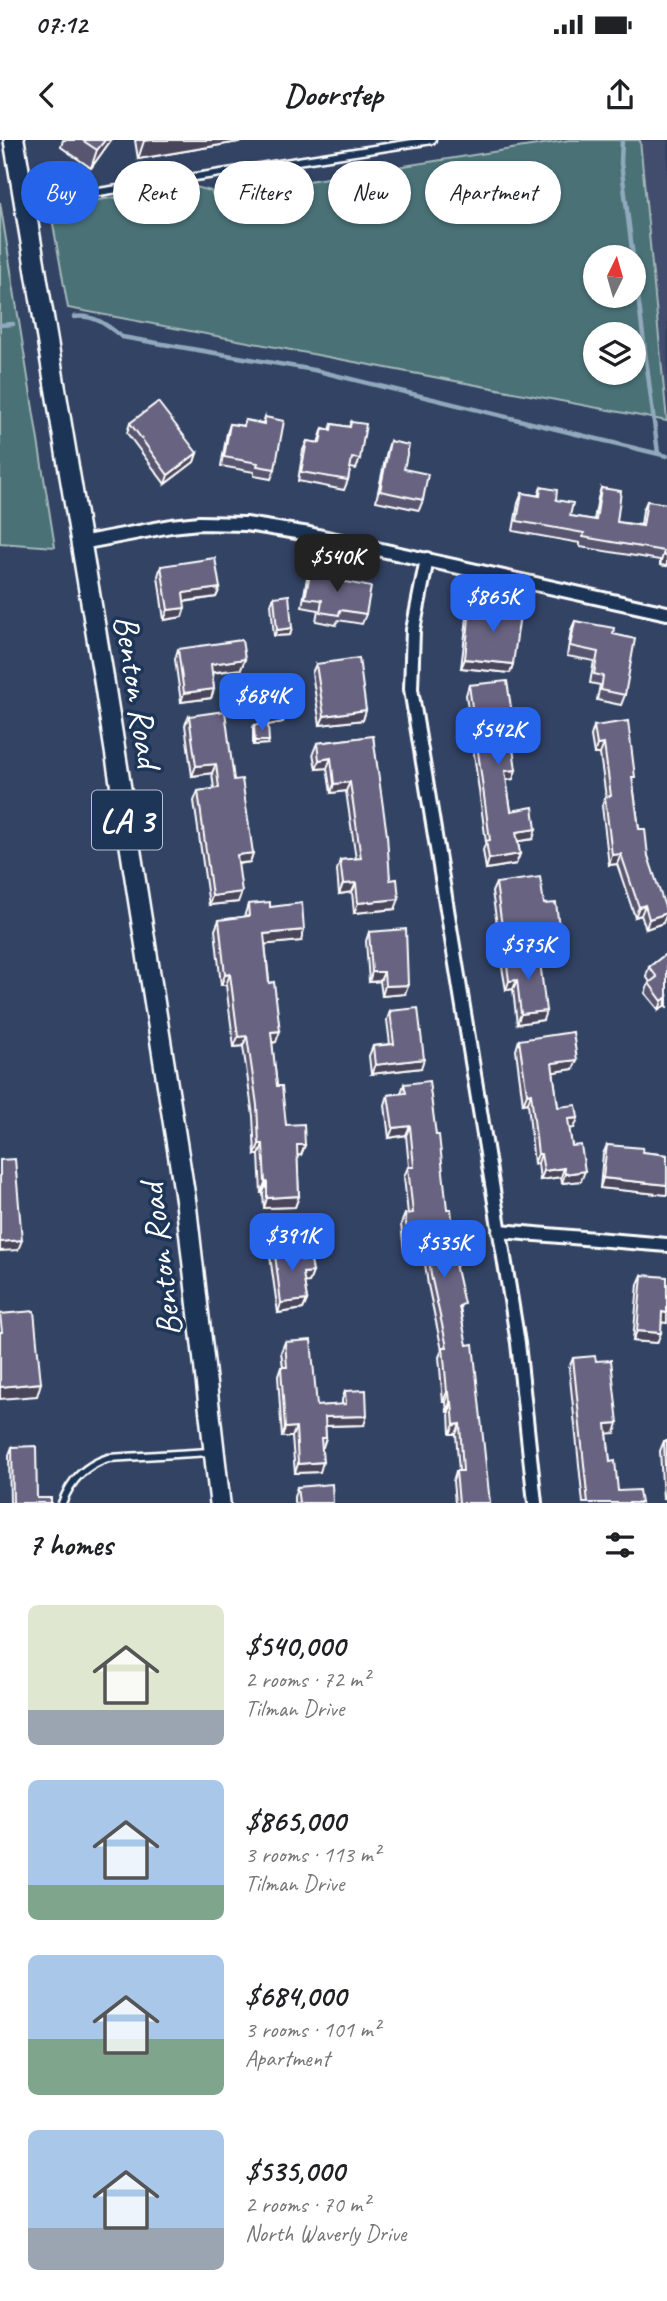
<!DOCTYPE html>
<meta charset="utf-8">
<style>
body{margin:0;font-family:Caveat,sans-serif;background:#f2f2f2;color:#202124;height:100vh;display:flex;flex-direction:column;font-size:26px;white-space:nowrap}
*{box-sizing:border-box;margin:0}
p{font-size:23px;color:#757577}
.icon{flex:none;width:38px;height:38px;fill:none;stroke:currentColor;stroke-width:2;stroke-linecap:round;stroke-linejoin:round}
.map{position:relative;height:1363px;overflow:hidden}
.drawer{display:flex;flex-direction:column;background:#fff;flex:1}
.drawer>*{flex:none}
.top-card{position:absolute;left:21px;top:21px;width:626px;height:63px;display:flex;gap:14px}
.needle{width:46px;rotate:5deg}
.buttons{position:absolute;left:583px;top:105px;display:grid;gap:14px}
.buttons a{display:grid;place-items:center;width:63px;height:63px;border-radius:50%;background:#fff;box-shadow:0 2px 5px #0004;font-size:35px}
.price{position:absolute;translate:-50% -60px;padding:0 16px;border-radius:14px;background:#2563eb;color:#fff;font-size:23px;line-height:46px;filter:drop-shadow(0 2px 4px #0008)}
.price::after{content:'';position:absolute;left:50%;top:42px;width:21px;height:16px;margin-left:-10px;background:inherit;clip-path:polygon(0 0,100% 0,50% 100%)}
.price.active{background:#222;color:#fff}
ul{padding:0;list-style:none}
li{display:flex;align-items:center;gap:21px;height:175px;padding:0 28px}
li span{display:grid;place-items:center;flex:none;width:196px;height:140px;border-radius:10px;color:#555}
li>.icon{margin-inline-start:auto}
span .icon{width:84px;height:84px;fill:#fffc;stroke-width:1}
li b{font-size:30px}
h2{display:flex;justify-content:space-between;align-items:center;height:84px;padding:0 28px;font-size:30px}
.chip{padding:0 24px;border-radius:32px;background:#fff;box-shadow:0 2px 5px #0004;font-size:24px;line-height:63px}
.chip.active{background:#2563eb;color:#fff}
.status{display:flex;justify-content:space-between;align-items:center;height:49px;padding:0 35px;background:#fff;direction:ltr}
.status svg{height:19px;fill:currentColor}
header{display:flex;justify-content:space-between;align-items:center;height:91px;padding:0 28px;background:#fff;font-size:32px;font-weight:700}
.map>svg:first-child{display:block}
.built{fill:#434d6d}
.green{fill:#487176;stroke:#a4b8ba;stroke-width:2;fill-rule:evenodd}
.lines{fill:none;stroke-linecap:round;stroke-linejoin:round}
.stream{stroke:#91a9bc;stroke-width:4.5}
.lane-casing{stroke:#fff;stroke-width:11}
.street-casing{stroke:#fff;stroke-width:18}
.primary-casing{stroke:#fff;stroke-width:24}
.lane{stroke:#1d3557;stroke-width:6}
.street{stroke:#1d3557;stroke-width:12}
.primary{stroke:#1d3557;stroke-width:19}
.wall{fill:#59556f;stroke:#fff;stroke-width:2}
.shaded-wall{fill:#48455a;stroke:#fff;stroke-width:2}
.building{fill:#676381;stroke:#fff;stroke-width:2}
.labels{text-anchor:middle;stroke-width:7;stroke-linejoin:round;paint-order:stroke}
.shield{fill:#1d3557;stroke:#bbc2cd;stroke-width:2}
.shield-label{font-size:33px;font-weight:bold;fill:#fff}
.street-label{font-size:35px;fill:#fff;stroke:#1d3557}
</style>
<div class="status"><b>07:12</b><svg viewBox="0 0 49 12"><path d="M0 12V9h3v3zM5 12V6h3v6zM10 12V3h3v9zM15 12V0h3v12zM26 1h20v11H26zM47 4h2v5h-2z"/></svg></div>
<header><svg class="icon" aria-label="back" viewBox="0 0 24 24"><path d="M15 5l-7 7 7 7"/></svg>Doorstep<svg class="icon" aria-label="share" viewBox="0 0 24 24"><path d="M12 15V3M7 8l5-5 5 5M5 13v7h14v-7"/></svg></header>
<div class="map">
<svg width="667" height="1363" viewBox="0 0 667 1363">
<rect width="100%" height="100%" fill="#334364"/>
<filter id="ink" filterUnits="userSpaceOnUse"><feTurbulence type="fractalNoise" baseFrequency=".0143" numOctaves="2"/><feDisplacementMap in="SourceGraphic" scale="14" xChannelSelector="R" yChannelSelector="G"/><feConvolveMatrix kernelMatrix="1 2 1 2 8 2 1 2 1" color-interpolation-filters="sRGB"/></filter>
<g filter="url(#ink)">
<path class="built" d="M640 0H667V268Z"/>
<path class="green" d="M569 0H640L667 281 68 168 50 67 192 46 211 51 213 56ZM595 117H634V156H595ZM595 194H634V233H595Z
M0 62 55 407 0 403Z"/>
<g class="lines">
<path class="stream" d="M622 0 621 23 658 313
M74 177C94 174 107 185 122 197L314 230 667 316
M0 185 13 184"/>
<defs>
<path id="lane" d="M26 57 62 50 99 52 432 0
M62 1363C71 1340 84 1326 108 1318L210 1312"/>
<path id="street" d="M81 403 171 386 199 383 246 384 309 394 667 473
M427 419 413 490 411 549 518 1203 535 1363
M499 1091 667 1105"/>
<path id="primary" d="M14 0 103 534 186 1063 220 1363"/>
</defs>
<use href="#lane" class="lane-casing"/>
<use href="#street" class="street-casing"/>
<use href="#primary" class="primary-casing"/>
<use href="#lane" class="lane"/>
<use href="#street" class="street"/>
<use href="#primary" class="primary"/>
</g>
<path class="wall" d="M63 0H111L91 28 61 7Z
M135 0H250L138 19Z
M265 277 275 329 271 339 254 336V332L221 326 227 293 230 284 243 286 245 280 263 283Z
M351 282 360 319 356 329 350 328 348 340 344 350 298 341 303 310 307 301 318 303 323 288 330 290 332 284 349 287Z
M130 283 197 313 194 322 165 344 127 293Z
M390 301 404 329 423 360 419 370 376 361 387 311Z
M541 347 556 360 570 376 594 380 598 358 601 348 617 382 641 385 643 370 647 361 667 364V426L660 425V420L580 407V403L513 391 518 363 522 353 538 356Z
M161 426 220 448 216 457 184 462 182 477 164 480 158 436Z
M311 429 336 440 366 474 362 484 338 480 336 485 316 481 318 470 302 467 307 438Z
M274 457 292 488 290 495 274 496 271 464Z
M489 465 513 524 510 533 461 528 467 478 470 468 488 470Z
M575 481 613 494 625 555 621 565 597 560 600 545 590 543 594 521 567 516 571 490Z
M178 509 245 519 241 529 212 533 214 549 211 558 181 562 175 519Z
M316 524 366 570 363 580 320 585 312 533Z
M469 545 515 593 512 601 513 639 506 640 511 671 533 699 518 701 520 714 516 724 486 729 483 710 486 702 466 555Z
M261 552 285 576 283 582 268 585V604L253 605V588L254 585 263 584 258 558Z
M189 576 234 640 253 713 250 722 238 724V762L209 765 194 661 198 651 214 649 212 633 192 636 185 585Z
M594 586 633 644 639 689 648 716 663 783 646 789 641 775 635 777 617 724 609 725 602 666 606 657 600 614H594L591 596Z
M373 596 390 740 395 769 354 773 352 752 339 754 337 730 340 720 356 719 346 651 331 653 327 628 316 629 313 613 317 603Z
M496 743 544 764 555 795 500 803 492 752Z
M248 764 270 767 301 801 265 804 276 902 272 903 277 946 286 985 305 1005 301 1015 297 1016 299 1056 295 1067 264 1068 263 1053H261L259 1015H255L253 976 243 906 234 907 226 845H221L215 790 219 780 244 777Z
M369 792 405 854 382 856 380 841 369 842 366 801Z
M667 813V867L665 865 659 870 645 853 649 843 650 842 646 836 649 827Z
M506 818 543 880 517 884 513 849 506 850 502 827Z
M390 871 421 928 371 934 369 916 373 906 390 904 387 880Z
M519 900 573 929 553 932 558 967 578 978 574 988H569L572 1006 581 1041 562 1043 561 1037 540 1040 538 1023 534 1024 528 963 523 964 516 910Z
M404 944 447 1069 457 1124 456 1128 461 1173 490 1363H455L453 1341 456 1331H459L456 1294H450L449 1272H447L446 1262H443L439 1217 442 1210 428 1145 423 1109 404 1111 401 1084 405 1074H408L404 1037 408 1027H409L406 995 389 998 385 965 388 955 401 953Z
M607 1005 642 1012 667 1015V1055L600 1048 603 1014Z
M274 1106 301 1120 313 1132 309 1142H304L307 1160 303 1169 278 1173 270 1116Z
M642 1135 662 1182 657 1203 633 1201 638 1144Z
M285 1202 317 1266 342 1265V1260L345 1251 364 1285 325 1286 326 1298 322 1307 320 1332 295 1333 292 1297H282L278 1236 281 1227H283L281 1212Z
M573 1218 596 1221 615 1293H607L610 1322 618 1351 641 1363H583L569 1228Z
M664 1301H667V1359H663L660 1311Z
M12 1307 37 1358 51 1363H10L9 1315Z
M297 1347 333 1363H294V1357Z"/>
<path class="shaded-wall" d="M105 0H111L91 28 97 10Z
M153 0H250L138 19 144 1Z
M197 313 194 322 165 344 168 335Z
M663 415 667 416V426L660 425Z
M220 448 216 457 180 462 183 453Z
M185 468 182 477 164 480 168 470Z
M292 488 290 495 274 496 277 490Z
M245 519 241 529 207 533 211 524Z
M465 519 513 524 510 533 461 528Z
M214 549 211 558 181 562 184 553Z
M366 570 363 580 320 585 324 576Z
M285 576 283 582 263 586 265 579Z
M255 601H269L268 604 253 605Z
M604 604 600 614H594L597 605Z
M331 618 327 628 316 629 319 620Z
M216 624 212 633 192 636 196 626Z
M516 630 513 639 502 641 505 631Z
M350 642 346 651 331 653 334 644Z
M536 689 533 699 513 702 516 692Z
M253 713 250 722 234 724 237 715Z
M520 714 516 724 486 729 489 719Z
M621 714 617 724 609 725 612 715Z
M356 743 352 752 339 754 343 744Z
M242 752 238 762 209 765 212 756Z
M399 759 395 769 354 773 358 763Z
M645 765 641 775 635 777 639 767Z
M667 773 663 783 646 789 649 779Z
M559 786 555 795 500 803 503 794Z
M304 790 301 801 260 805 264 794Z
M372 832H384L380 841 369 842Z
M230 834 226 845H221L225 835Z
M517 840 513 849 506 850 509 841Z
M408 845 405 854 382 856 385 846Z
M667 857 665 865 659 870 662 861Z
M546 871 543 880 517 884 521 874Z
M280 891 276 902 267 903 271 892Z
M247 896 243 906 234 907 238 897Z
M424 919 421 928 371 934 375 925Z
M577 920 573 929 548 933 552 923Z
M531 953 528 963 523 964 527 954Z
M578 978 574 988 564 989 568 979Z
M410 986 406 995 389 998 393 988Z
M259 1004H263L259 1015H255Z
M297 1005H305L301 1015 293 1016Z
M538 1014H541L538 1023 534 1024Z
M564 1028 561 1037 540 1040 544 1031Z
M585 1031 581 1041 562 1043 565 1034Z
M603 1038 667 1045V1055L600 1048Z
M267 1042 263 1053H261L265 1043Z
M299 1056 295 1067 264 1068 267 1058Z
M427 1099 423 1109 404 1111 408 1101Z
M22 1100 18 1110 0 1111V1102Z
M313 1132 309 1142 300 1143 303 1133Z
M307 1160 303 1169 278 1173 281 1163Z
M662 1172 667 1173V1183L659 1182Z
M637 1191 661 1193 657 1203 633 1201Z
M41 1243 37 1256 0 1259V1247Z
M447 1252H449L446 1262H443Z
M450 1262H452L449 1272H447Z
M367 1276 364 1285 322 1286 325 1277Z
M618 1283 615 1293 602 1294 606 1284Z
M460 1284 456 1294H450L454 1285Z
M296 1287 292 1297H282L285 1288Z
M321 1298H326L323 1307H318Z
M323 1322 320 1332 295 1333 298 1324Z
M666 1349 667 1359H663Z"/>
<path class="building" d="M82 0H105L97 10Z
M158 262 197 313 168 335 130 283Z
M265 277 284 281 275 329 257 326 258 323 224 317 230 284 244 286 245 280 264 284Z
M351 282 366 284 360 319 352 318 348 340 301 332 307 301 320 303 323 288 331 290 332 284 350 287Z
M390 301 409 305 404 329 428 334 423 360 380 351Z
M541 347 557 350 556 360 573 363 570 376 596 380 601 348 621 351 617 382 643 386 647 361 667 364V416L663 415 664 411 583 397 584 393 517 381 522 353 540 356Z
M215 418 220 448 183 453 185 468 168 470 161 426Z
M311 429 337 433 336 440 371 447 366 474 340 470 339 475 320 472 322 460 305 458Z
M289 455 292 488 277 490 274 457Z
M489 465 521 468 513 524 465 519 470 468 489 470Z
M575 481 614 488 613 494 635 499 625 555 601 550 603 536 594 534 598 512 570 506Z
M242 500 245 519 211 524 214 549 184 553 178 509Z
M359 518 366 570 324 576 316 524Z
M507 541 515 593H511L516 630 505 631 511 671 533 667 536 689 516 692 520 714 489 719 486 701 490 700 469 545Z
M281 549 285 576 265 579 261 552Z
M225 571 234 640 242 639 253 713 237 715 242 752 212 756 198 651 219 648 216 624 196 626 189 576Z
M628 581 635 637H632L639 689H645L648 716 667 773 649 779 645 765 639 767 621 714 612 715 605 657 611 656 604 604 597 605 594 586Z
M268 584 269 601H255L254 585Z
M373 596 387 695 390 740 397 739 399 759 358 763 356 743 343 744 340 720 361 718 350 642 334 644 331 618 319 620 317 603Z
M540 737 544 764 556 763 559 786 503 794 496 743Z
M270 762V767L302 763 304 790 264 794 269 843 274 842 280 891 271 892 277 946H282L286 985 304 984 305 1005H297L299 1056 267 1058V1042L265 1043 263 1004H259L257 965 247 896 238 897 230 834 225 835 219 780 249 776 248 764Z
M406 789 408 845 385 846 384 832H372L369 792Z
M539 813 546 871 521 874 517 840 509 841 506 818Z
M667 813V857L662 861 649 843 657 837 649 827Z
M418 868 424 919 375 925 373 906 394 904 390 871Z
M573 892 577 920 552 923 558 967 576 965 578 978 568 979 572 1006 581 1005 585 1031 565 1034 564 1028 544 1031 541 1014H538L531 953 527 954 519 900Z
M429 941 436 995H439L447 1069H451L457 1124H455L464 1164 459 1166 467 1205 473 1204 490 1363H459L456 1331H463L460 1284 454 1285 452 1262H450L449 1252H447L443 1207H447L431 1135 427 1099 408 1101 405 1074 413 1073 408 1027H414L410 986 393 988 388 955 406 953 404 944Z
M607 1005 643 1008 642 1012 667 1015V1045L603 1038Z
M15 1019 22 1100 0 1102V1020Z
M299 1103 301 1120 311 1119 313 1132 303 1133 307 1160 281 1163 274 1106Z
M642 1135 667 1137V1173L662 1172 661 1193 637 1191Z
M34 1171 41 1243 0 1247V1192H2L0 1174Z
M311 1200 317 1266 346 1264 345 1251 366 1250 367 1276 325 1277 326 1298H321L323 1322 298 1324 296 1287 285 1288 281 1227H287L285 1202Z
M595 1216 596 1221 611 1220 618 1283 606 1284 610 1322 615 1321 618 1351 639 1350 641 1363H588L573 1218Z
M664 1301H667V1349H666Z
M36 1306 37 1358H51V1363H13L12 1307Z
M332 1344 333 1363H299L297 1347Z"/>
</g>
<g class="labels">
<rect class="shield" x="92" y="650.5" width="70" height="59" rx="5"/>
<g class="shield-label">
<text x="127" y="692">LA 3</text>
</g>
<g class="street-label">
<text transform="translate(138 551) rotate(81)" y="12">Benton Road</text>
<text transform="translate(160 1120) rotate(-97)" y="12">Benton Road</text>
</g>
</g>
</svg>
<div class="buttons">
<a><svg class="needle" viewBox="-14 -14 28 28"><path d="M0-13l5 13h-10z" fill="#e53935"/><path d="M0 13l5-13h-10z" fill="#757577"/></svg></a>
<a><svg class="icon" aria-label="layers" viewBox="0 0 24 24"><path d="M12 4l9 5-9 5-9-5zM3 14l9 5 9-5"/></svg></a>
</div>
<b class="price active" style="left:337px;top:454px">$540K</b>
<b class="price" style="left:493px;top:494px">$865K</b>
<b class="price" style="left:262px;top:593px">$684K</b>
<b class="price" style="left:498px;top:627px">$542K</b>
<b class="price" style="left:528px;top:842px">$575K</b>
<b class="price" style="left:292px;top:1133px">$391K</b>
<b class="price" style="left:444px;top:1140px">$535K</b>
<div class="top-card">
<a class="chip active">Buy</a>
<a class="chip">Rent</a>
<a class="chip">Filters</a>
<a class="chip">New</a>
<a class="chip">Apartment</a>
</div>
</div>
<section class="drawer">
<h2>7 homes<svg class="icon" aria-label="filters" viewBox="0 0 24 24"><path d="M4 7h16M4 17h16"/><circle cx="9" cy="7" r="2"/><circle cx="15" cy="17" r="2"/></svg></h2>
<ul>
<li><span style="background:linear-gradient(#dfe7d0 75%,#9aa5b1 0)"><svg class="icon" aria-label="home" viewBox="0 0 24 24"><path d="M3 11l9-7 9 7M6 9v11h12V9"/></svg></span><div><b>$540,000</b><p>2 rooms · 72 m²</p><p>Tilman Drive</p></div></li>
<li><span style="background:linear-gradient(#a9c7e8 75%,#7fa58c 0)"><svg class="icon" aria-label="home" viewBox="0 0 24 24"><path d="M3 11l9-7 9 7M6 9v11h12V9"/></svg></span><div><b>$865,000</b><p>3 rooms · 113 m²</p><p>Tilman Drive</p></div></li>
<li><span style="background:linear-gradient(#a9c7e8 60%,#7fa58c 0)"><svg class="icon" aria-label="home" viewBox="0 0 24 24"><path d="M3 11l9-7 9 7M6 9v11h12V9"/></svg></span><div><b>$684,000</b><p>3 rooms · 101 m²</p><p>Apartment</p></div></li>
<li><span style="background:linear-gradient(#a9c7e8 70%,#9aa5b1 0)"><svg class="icon" aria-label="home" viewBox="0 0 24 24"><path d="M3 11l9-7 9 7M6 9v11h12V9"/></svg></span><div><b>$535,000</b><p>2 rooms · 70 m²</p><p>North Waverly Drive</p></div></li>
</ul>
</section>
